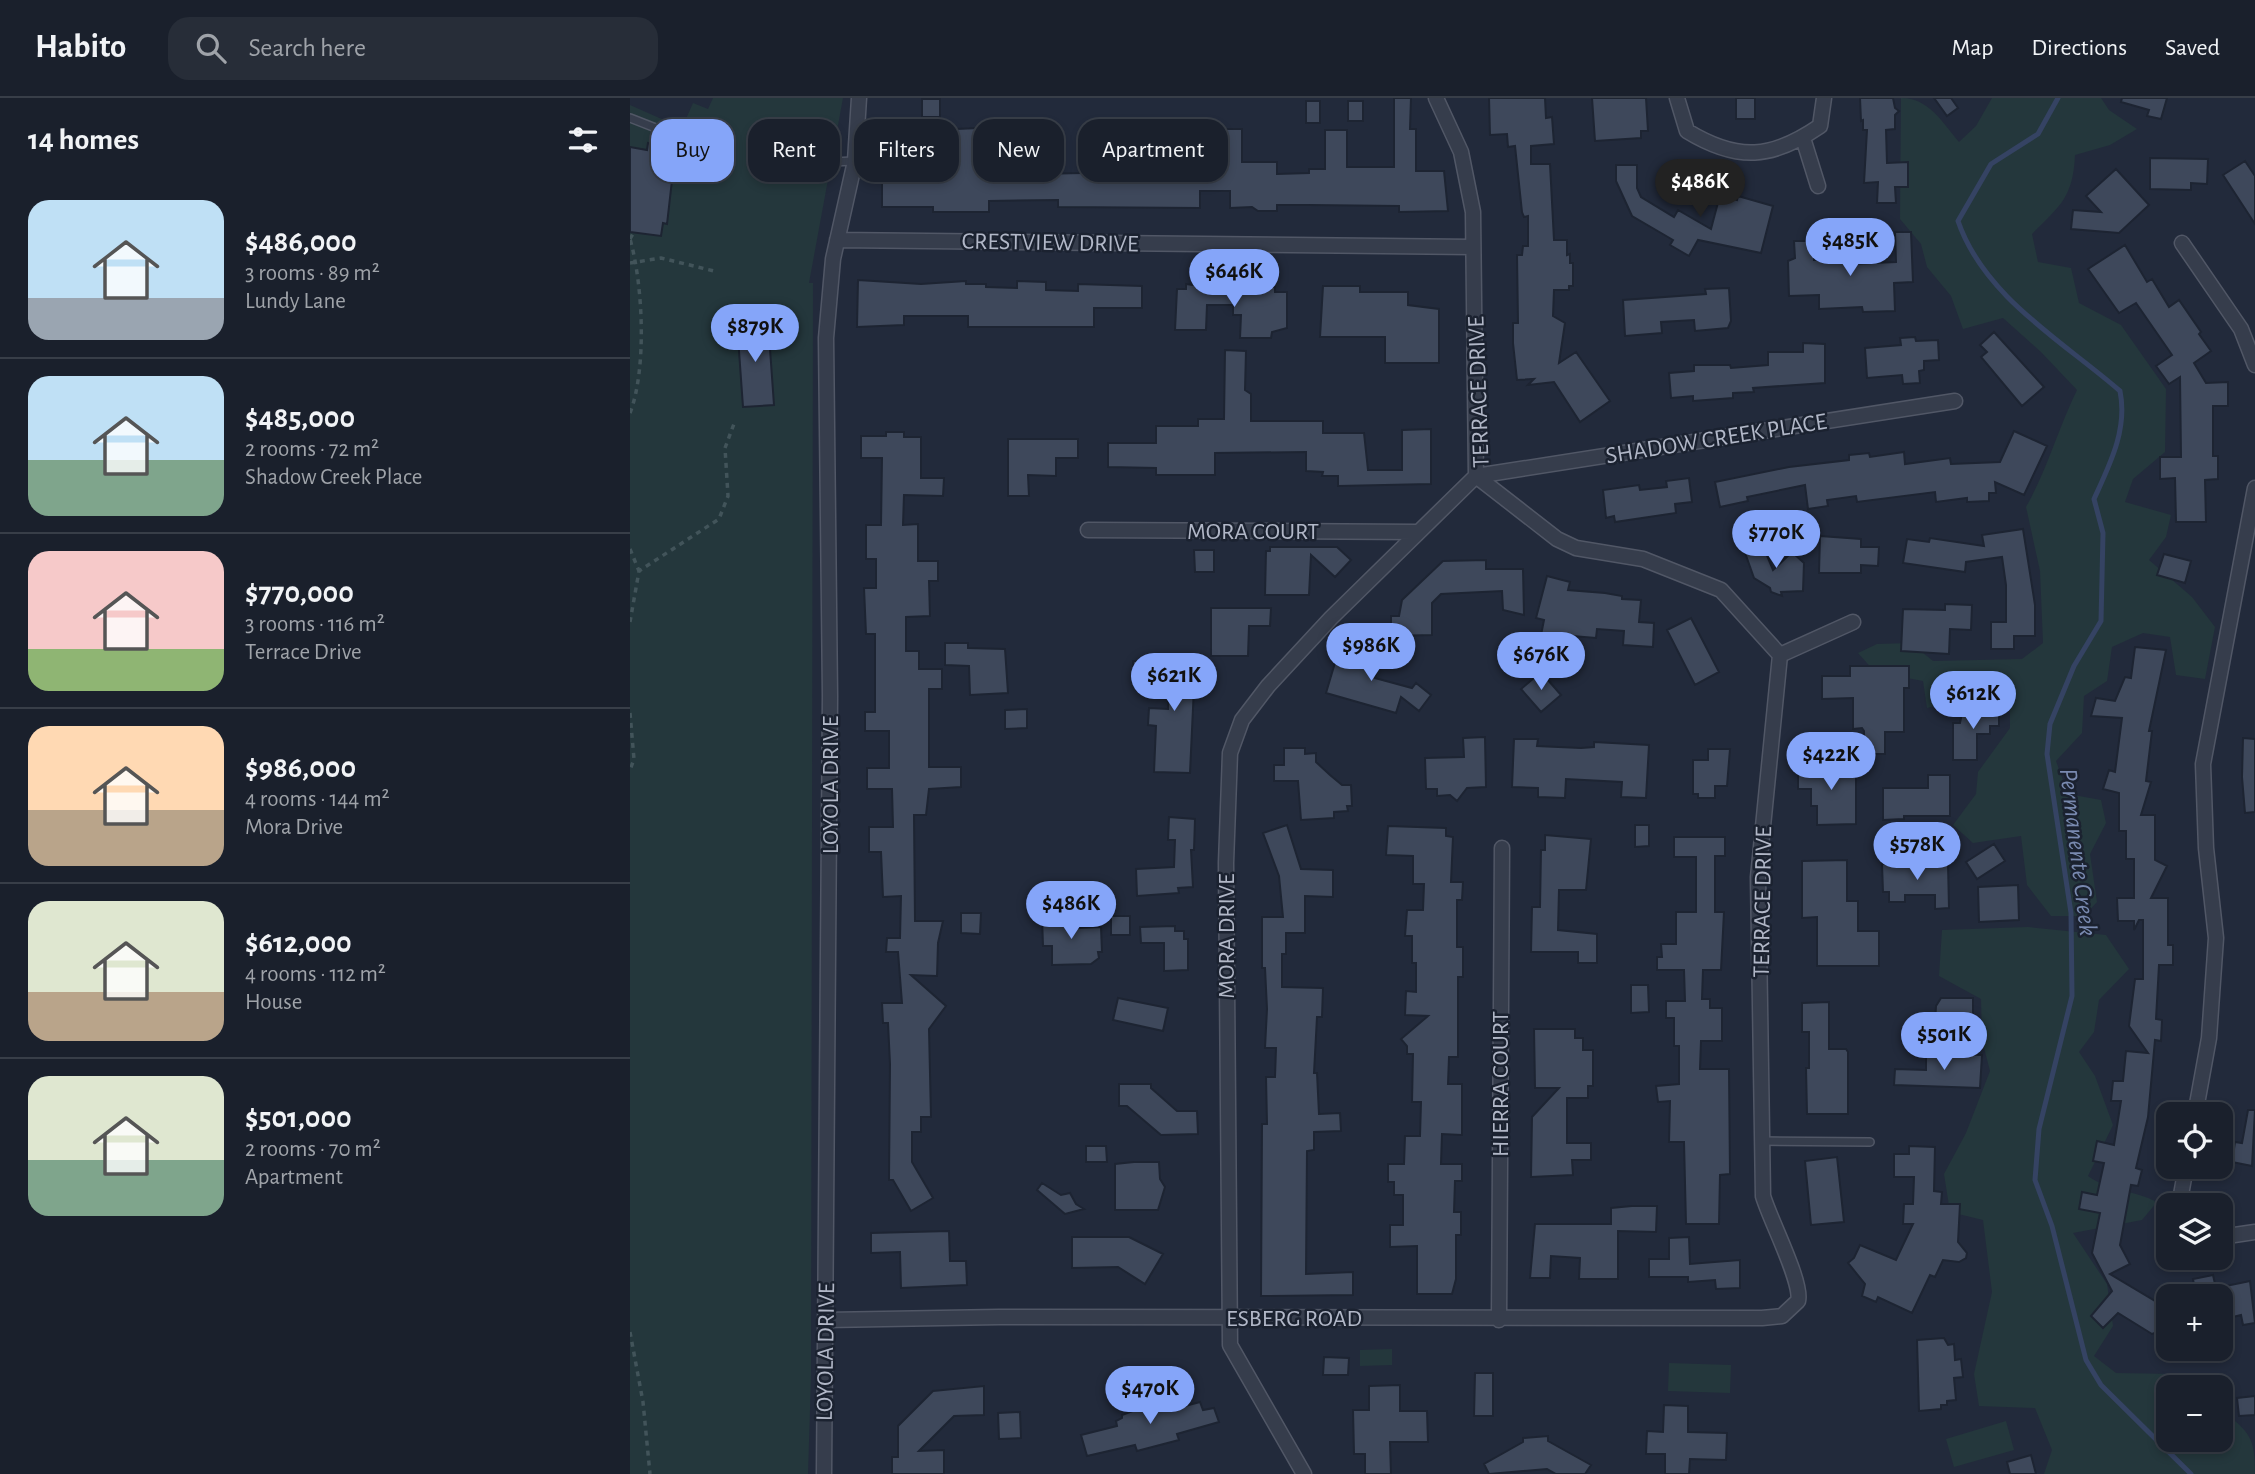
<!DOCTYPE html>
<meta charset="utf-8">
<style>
body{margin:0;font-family:"Alegreya Sans",sans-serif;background:#272d38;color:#f1f3f6;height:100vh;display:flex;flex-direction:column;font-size:26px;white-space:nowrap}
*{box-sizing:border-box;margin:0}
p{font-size:23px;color:#9fa3a9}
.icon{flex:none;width:38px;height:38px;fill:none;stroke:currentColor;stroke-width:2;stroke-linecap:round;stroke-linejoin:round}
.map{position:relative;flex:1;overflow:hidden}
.drawer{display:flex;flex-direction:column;background:#1a202c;width:630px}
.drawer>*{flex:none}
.hud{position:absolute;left:21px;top:21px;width:665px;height:63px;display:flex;gap:14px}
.controls{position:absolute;left:1526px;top:1004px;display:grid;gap:14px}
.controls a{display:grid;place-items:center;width:77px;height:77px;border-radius:14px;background:#1a202c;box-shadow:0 4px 10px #0003,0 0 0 2px #383e48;font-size:35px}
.price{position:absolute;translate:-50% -60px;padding:0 16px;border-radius:24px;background:#85a5f9;color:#111;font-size:23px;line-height:46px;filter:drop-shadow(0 2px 4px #0008)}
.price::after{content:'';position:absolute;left:50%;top:42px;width:21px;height:16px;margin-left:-10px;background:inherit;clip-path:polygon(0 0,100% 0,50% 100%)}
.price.selected{background:#222;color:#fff}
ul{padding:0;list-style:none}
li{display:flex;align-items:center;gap:21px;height:175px;padding:0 28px}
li+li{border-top:2px solid #383e48}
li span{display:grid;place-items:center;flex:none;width:196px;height:140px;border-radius:21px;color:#555}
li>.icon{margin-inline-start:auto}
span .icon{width:84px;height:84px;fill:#fffc;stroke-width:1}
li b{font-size:30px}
h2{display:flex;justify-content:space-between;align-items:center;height:84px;padding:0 28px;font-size:30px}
.tag{padding:0 24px;border-radius:21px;background:#1a202c;box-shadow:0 4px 10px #0003,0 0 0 2px #383e48;font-size:24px;line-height:63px}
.tag.selected{background:#85a5f9;color:#111}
header{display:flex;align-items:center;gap:42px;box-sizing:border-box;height:98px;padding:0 35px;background:#1a202c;border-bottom:2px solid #383e48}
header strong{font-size:33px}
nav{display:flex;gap:38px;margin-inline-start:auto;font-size:24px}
.search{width:490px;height:63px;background:#272d38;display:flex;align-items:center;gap:18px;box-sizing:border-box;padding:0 24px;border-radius:21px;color:#9fa3a9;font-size:26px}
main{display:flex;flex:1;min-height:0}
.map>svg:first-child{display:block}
.green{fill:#24373c}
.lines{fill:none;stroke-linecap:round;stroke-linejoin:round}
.stream{stroke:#354363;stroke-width:5}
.building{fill:#3e485b;stroke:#1d2432;stroke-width:2}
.lane-casing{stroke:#515766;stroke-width:10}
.street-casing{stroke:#515766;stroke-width:17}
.path{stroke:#42545a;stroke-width:3.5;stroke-dasharray:5 5;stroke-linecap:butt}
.lane{stroke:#363d4c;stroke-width:7}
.street{stroke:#363d4c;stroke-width:14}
.labels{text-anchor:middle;stroke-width:5;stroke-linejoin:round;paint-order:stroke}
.street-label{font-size:24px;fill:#b1b7c7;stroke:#1b2230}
.water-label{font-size:26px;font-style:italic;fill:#798ab0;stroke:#1b2230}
</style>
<header>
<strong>Habito</strong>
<div class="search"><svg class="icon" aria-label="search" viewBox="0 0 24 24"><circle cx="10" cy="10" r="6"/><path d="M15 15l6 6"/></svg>Search here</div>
<nav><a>Map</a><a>Directions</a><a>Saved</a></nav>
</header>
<main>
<section class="drawer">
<h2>14 homes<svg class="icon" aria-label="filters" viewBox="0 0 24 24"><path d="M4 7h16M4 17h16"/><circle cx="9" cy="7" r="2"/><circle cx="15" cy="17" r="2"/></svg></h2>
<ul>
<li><span style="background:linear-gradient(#bfe0f5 70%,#9aa5b1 0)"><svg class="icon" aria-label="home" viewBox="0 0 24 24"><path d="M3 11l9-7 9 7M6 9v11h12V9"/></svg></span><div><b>$486,000</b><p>3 rooms · 89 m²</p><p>Lundy Lane</p></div></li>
<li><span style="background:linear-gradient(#bfe0f5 60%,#7fa58c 0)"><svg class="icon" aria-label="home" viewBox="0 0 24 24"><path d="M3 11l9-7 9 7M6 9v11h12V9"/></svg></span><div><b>$485,000</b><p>2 rooms · 72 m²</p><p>Shadow Creek Place</p></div></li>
<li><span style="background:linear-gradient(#f6c9c9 70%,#8fb573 0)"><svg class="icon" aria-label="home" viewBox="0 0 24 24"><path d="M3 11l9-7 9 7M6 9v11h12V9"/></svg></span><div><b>$770,000</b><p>3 rooms · 116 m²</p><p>Terrace Drive</p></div></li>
<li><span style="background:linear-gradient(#ffd9b3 60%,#b9a48a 0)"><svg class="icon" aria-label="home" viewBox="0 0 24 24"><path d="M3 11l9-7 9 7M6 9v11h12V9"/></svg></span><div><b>$986,000</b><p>4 rooms · 144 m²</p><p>Mora Drive</p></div></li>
<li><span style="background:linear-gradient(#dfe7d0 65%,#b9a48a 0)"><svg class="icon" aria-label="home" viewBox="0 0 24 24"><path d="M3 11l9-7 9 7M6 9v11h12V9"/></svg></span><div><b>$612,000</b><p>4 rooms · 112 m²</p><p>House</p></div></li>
<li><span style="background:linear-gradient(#dfe7d0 60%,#7fa58c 0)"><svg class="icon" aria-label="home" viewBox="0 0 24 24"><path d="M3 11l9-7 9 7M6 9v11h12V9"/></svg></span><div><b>$501,000</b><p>2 rooms · 70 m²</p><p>Apartment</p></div></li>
</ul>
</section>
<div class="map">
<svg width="1625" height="1376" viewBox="0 0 1625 1376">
<rect width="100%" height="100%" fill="#222a3b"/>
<path class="green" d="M83 0H213L179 185H183L181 1280 178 1376H0V7L52 30 63 5 78 11Z
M1271 0C1299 0 1312 24 1329 44L1346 28 1362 0H1471L1479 12 1507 31 1480 47 1445 57C1443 99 1431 107 1402 136L1408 164 1441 170 1449 205 1491 227 1536 291 1535 354 1503 381 1495 404 1541 417 1536 439 1519 462 1562 499 1585 529 1575 581 1546 577 1540 539 1513 535 1482 549 1477 583 1454 598 1452 635 1426 663 1438 696 1471 702 1476 725 1460 756 1467 804 1454 818H1421L1397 787 1391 738 1343 745 1323 727 1346 696 1348 674 1380 630V610L1338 599 1297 610 1293 583 1245 574 1228 555 1247 546 1281 545 1303 563 1392 561 1413 545 1410 473 1396 409C1417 372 1428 331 1447 292L1411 254 1373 220 1333 231 1321 198 1297 169 1291 146 1270 121Z
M1398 829 1476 837 1499 871 1469 902 1464 934 1449 954 1465 978 1483 1027 1458 1078C1479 1093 1504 1092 1527 1104L1512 1122 1443 1135 1477 1186 1483 1228 1464 1258 1486 1275 1542 1276 1561 1290H1538V1342H1591V1312C1620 1334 1625 1339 1625 1376H1414L1422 1352 1405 1310 1349 1308 1344 1276 1362 1194 1353 1122 1320 1114 1314 1076 1336 1035 1360 973 1352 942 1351 901 1309 878 1312 832Z
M762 1251V1267L730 1268V1252Z
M1039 1265 1101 1267 1100 1295 1038 1293Z
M1376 1323 1384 1352 1324 1369 1316 1341Z"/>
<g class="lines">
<path class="stream" d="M1428 0 1408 36 1361 66 1328 123C1354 199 1434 244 1490 293 1498 332 1479 368 1464 401L1473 435 1471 523 1444 568 1420 626 1417 656 1441 815 1442 898 1409 1031 1405 1082 1422 1128 1456 1262 1471 1287 1561 1376"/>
</g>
<path class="building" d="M764 0H781L780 31H786V73H814L818 113 769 114V108L679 107H647V113H628L622 109 600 110V93H570V110L428 109V102L359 103V114H303V109H252V31H271L272 76H275V84H307V69H326V31L372 29 371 48 406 49V76L452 75 454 37 472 38 471 60H506V47L573 49V31H612V64H647V76L679 75V71H695V32H717V69H764Z
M859 0H915L916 20 922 19 924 46 901 48V66H920L924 142H937V157L940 156V165H943V188H939V192H924L923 218 935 225 929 265 946 254 980 303 950 324 924 284 898 287 904 281 887 282 883 245V225H888L887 157H892L893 148H898V118L894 119 892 114 885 48 878 49 877 36 860 37Z
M962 0H1016L1018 33H1011V40L965 43Z
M1106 0H1125V21H1106Z
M1230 0H1263L1265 10 1269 13 1265 17V31L1256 32 1257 65 1278 64V89H1265L1266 105H1247L1248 84 1234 85 1237 32H1233V22L1231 23Z
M1304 0H1321L1328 10 1317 18Z
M1492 0H1537L1531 21 1517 18 1519 12 1491 4Z
M292 1H310V19H292Z
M676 3H690V25H676Z
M718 3H733V23H718Z
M18 45 38 48 37 55 45 56 37 126 33 125 31 138 0 134V49L17 52Z
M1520 60 1578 61 1577 86 1561 85V92L1520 91Z
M1615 63 1625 78V126L1593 77Z
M986 67H1007V90L1011 99 1044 119 1048 112 1081 131 1090 97 1107 102 1108 98 1143 108 1131 155 1068 142 1059 158 1040 147 1043 142 1002 118 986 83Z
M1486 71 1519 107 1489 135 1441 131 1443 112 1471 114 1456 98Z
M1265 134H1281L1283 184 1264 185 1265 213 1233 214 1232 209 1189 211V197L1159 198 1158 163 1165 160 1164 143H1184V162L1216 161 1217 166 1266 164Z
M1495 147 1517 184 1522 181 1539 209 1549 202 1571 234 1569 236 1581 253 1564 265 1576 285 1598 284V308H1583V358H1588V381L1575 382 1576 424H1546L1545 380 1530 381V359H1551L1550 279 1539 286 1526 268 1542 257 1506 205 1489 215 1458 171Z
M228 182 291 186 336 183V186H356V189L387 190V183L416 184V192L448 193V186L512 188V210H464V229H338V218H274V227L227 229Z
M556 186 585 190 645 189V194H657V230L642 234 641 240H610L611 217H603V207H577L576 232H545L547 191H556Z
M693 188H730V194H778V207L809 211V265H755V239H690Z
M1099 190 1101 223 1098 230 1065 233 1064 222 1031 224 1032 235 995 238 993 202 1076 196 1075 191Z
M138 223 144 307 113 309 107 225Z
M1364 234 1414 289 1392 308 1351 259 1357 254 1350 247Z
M1285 239 1286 243 1308 242 1309 262 1294 263V272L1289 273 1290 285 1273 286 1272 277 1237 280 1235 250 1271 247 1270 240Z
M1173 245 1195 246V285L1123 290 1124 294 1103 295V300L1063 303V298L1041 300 1039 275 1064 273V267H1100L1101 270 1138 267V254H1173Z
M595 252 616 253 615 292 621 296V323H693V335H734L738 372H772V332L801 331V386L708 388V378H692L693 374 676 373V354L585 355V377H526V370L478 369V345H526V328H568V321H594Z
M1384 333 1417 348 1394 397 1365 384 1366 395H1359V403L1337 404V400L1306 404 1305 394 1227 404 1226 398 1197 402 1198 408 1178 411 1175 387 1117 399 1118 403 1090 409 1085 384 1159 369 1219 362V357L1239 355 1240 359 1274 354 1275 366 1320 360 1321 366 1370 364Z
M256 334H274V339H291V380H314L313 398 274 397 273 427 288 426V463H308V483H299L300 518 276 519V553H289V571H312V591H299V669H331V689L299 691 296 717H284L285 823H313L308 845 307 878 281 877 316 908 299 931 301 1019H291V1034H282V1064L303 1100 281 1113 263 1082H259L260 966 258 925H253L252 905H272L268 854H256L257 840H270L271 798 253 799 251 754H239V729H263L262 691H237V670H259V633H235V614H245V536H236L234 490H246V461H236V427H251L252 360H231V338H256Z
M378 341H448V360H426V378L398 377 399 398H378Z
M1059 380 1062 404 1045 406 1046 415 985 424 984 418 976 420 973 392 1009 387 1010 392 1037 389 1036 383Z
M1393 431 1405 507V538H1384V551H1361V524H1376V487L1372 459 1336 464 1335 474 1273 465 1277 441 1299 444 1300 440 1354 448 1352 437Z
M1190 438 1231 441V449H1249L1248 468 1231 467V475H1189Z
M1131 443 1143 472 1162 454 1174 465 1173 493 1151 494 1152 498 1141 494 1140 490 1124 480 1113 449Z
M640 449H707L721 462 705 479 681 457 679 497H635L636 453H640Z
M564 452H584V474H565Z
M1534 456 1561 463 1555 485 1527 477Z
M856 462V471H893L894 517 873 512 872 493 811 496 802 505V537L761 538V518H769L772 502 813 463Z
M917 478 940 484 938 492 975 495 992 498V501L1011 502 1009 524 1024 525 1023 549 993 547 994 533 967 531 966 540 931 537 930 541 911 537 914 522 906 520Z
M1315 506 1342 507 1341 532 1320 531 1319 556 1271 553 1273 511 1315 512Z
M581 510H641L640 528H619L618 558H581Z
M1061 520 1089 574 1065 587 1037 532Z
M315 545H338V550L375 551 378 595 340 597 339 568 315 567Z
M723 546 752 555 745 580 782 590 786 585 801 597 789 613 771 599 766 615 696 595 707 558 719 561Z
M1505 549 1536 552 1519 633H1522L1516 683 1521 684 1511 717H1525V762L1537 768 1521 800H1538V847H1543V867H1529L1526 921 1532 922 1531 943 1525 942 1518 1019 1506 1070 1512 1072 1508 1088 1501 1087 1490 1147 1500 1166 1480 1176 1532 1207 1538 1204V1230L1522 1236 1488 1215 1473 1230 1461 1218 1482 1193 1462 1155 1470 1115 1449 1111 1452 1094 1467 1097 1474 1065 1463 1063 1467 1043 1484 1047 1491 1003H1481L1483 983H1493L1496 953 1518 955 1499 928 1505 881H1513V822H1509L1504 832V823H1488L1487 800H1504V761H1496V733H1489V695L1473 691 1479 672 1485 674 1492 620 1461 618 1466 600 1485 603 1495 579 1501 580Z
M503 563H521V570L584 571 583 589H564L560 675 524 674 526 628 518 627 519 610 538 611V584L504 585Z
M1220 568H1279V590H1274V634H1255V656H1234V633L1232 630 1223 631V600L1192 601V578H1220Z
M911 574 931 597 911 614 891 591Z
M1369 609V628H1360V636H1347V662H1323V625H1330L1333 610Z
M397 611V630L375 631V612Z
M855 639 856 689 837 690 827 703 820 697 807 698V691H796L795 660 834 659 833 640Z
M1613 640 1625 641V714L1615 715 1612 679Z
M884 641H908L907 648 951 650 964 649V644L1019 647 1016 700 991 699 992 684 936 681 935 700 908 699V690L882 689Z
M654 650H675V656L686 655V664L700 677 712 687H721L722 708H717L718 713 704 714V720L671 722 668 683H644V667H654Z
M1078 651H1100L1097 688H1085V700H1068V696H1063V662H1078Z
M1226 667V726L1187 727V708H1181V691H1168V668Z
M1298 677H1320V718H1274V721L1253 722V690H1298Z
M539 719 565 721 564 752H561L563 789 548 790 549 795 507 798 506 771 544 769 545 742H538Z
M657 727 671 771 703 772V799L675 798V835H656V856H652V889L693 890 692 919H687L684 975H687L689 1016 710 1015 711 1033 684 1034V1052L677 1053 676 1176 723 1174V1197L631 1198 632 1026H637L636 979H645L646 950H635L637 911 635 870H632V819H653L649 778 633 735Z
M1005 727H1019V748L1005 749Z
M758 728 816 730V738L823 739 821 784H833L832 802H827V849H833V879H828V959H819L818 986H832V1037L812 1036 811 1066H832V1083H825L824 1114H831V1137H826V1181L822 1196H787V1148L760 1149V1127H773V1097H764V1084H758V1066H774L775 1038H790L791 1004H782L783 956H777V948L771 941 798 918 775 917 776 893 786 894V865H782V838H775L777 812H793L794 786H783V758L756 757Z
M915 737 961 741 956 792H929L928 832 967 836V865H948V854H901L902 809H910L911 752H915Z
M1044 739H1095V758H1085V814H1094L1091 872H1073L1072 901H1080V910H1092V943H1071L1070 971H1099L1100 1076 1090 1077 1089 1126H1056L1054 1044H1039L1040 1003 1028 1004 1026 988 1049 986V948H1044V920H1036V903H1055L1054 872H1027V859H1032L1031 846H1046V814H1066V759H1044Z
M1364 746 1375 763 1347 781 1336 764Z
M1217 762V803H1228V833H1249V868H1187V819L1172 820V763Z
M1318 765 1319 810 1305 811V797H1275V804H1259V794H1253L1252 766Z
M1388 787 1389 822 1349 824 1348 789Z
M331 815H351L350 836 331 835Z
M446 818 447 830 471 829 472 854H468L469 860 461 866 422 867V848H413L412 819Z
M481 818H500V837H481Z
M545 828V833H554V841H558V872L534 873V845H511L510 829Z
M1001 887H1018L1019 914 1001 915Z
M488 900 538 910 533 933 483 922Z
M1311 900H1343V926L1305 925 1306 908Z
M1199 904V951H1216L1218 954V1016H1177L1176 970H1179V934H1172V905Z
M904 931H945V940H953V952H963V988H958V1000H937V1045H961V1062H942L943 1077 901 1079 902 1019 929 990H905Z
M1296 955 1352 957 1350 990 1264 987 1265 971 1296 972Z
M489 986H521V990L547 1013H567L568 1036 531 1037 497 1008H489Z
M1618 1012H1625L1622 1068 1602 1064 1605 1044 1612 1045Z
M456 1048H476L477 1064H456Z
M1279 1048 1305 1049 1304 1093 1312 1094 1311 1106H1330L1328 1144 1337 1155 1336 1160 1329 1164 1313 1162 1305 1179 1300 1177 1282 1215 1248 1199 1246 1204 1232 1198 1235 1186 1218 1165 1224 1160 1230 1147 1266 1162 1283 1126H1273L1274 1106H1283L1284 1079H1264V1056H1279Z
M1207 1059 1214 1124 1181 1127 1175 1063Z
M504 1064H529L530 1081 535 1089 528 1112H485V1066Z
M412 1085 431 1097 440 1095 446 1106 454 1111 435 1116 407 1092Z
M1002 1108H1027L1026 1134 988 1133V1181H949L950 1160 921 1158 920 1180H900L905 1126H981V1110Z
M319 1133 320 1163H336L337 1187 271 1190 270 1154 241 1155V1135Z
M442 1139H499L533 1156 515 1186 488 1169 442 1170Z
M1059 1139 1060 1166 1110 1162V1190L1086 1191 1085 1182 1058 1184V1179H1019V1161H1039V1140Z
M1583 1177 1588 1199H1566L1563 1181Z
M1620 1183 1625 1225 1613 1227 1611 1217 1591 1222V1189Z
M1314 1240 1318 1247 1324 1246 1325 1262 1331 1261 1333 1279 1324 1280 1326 1302 1317 1303V1307H1311V1311L1289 1313 1287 1242Z
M694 1259 719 1260 718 1277H693Z
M845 1275H863V1318H844Z
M770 1287V1313H797L798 1344H760L761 1376H735V1356H724L723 1312H739V1288Z
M354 1288V1317L324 1318 289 1353 314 1352V1376H262V1359H268V1328L303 1293Z
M1625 1298V1317L1609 1318 1607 1300Z
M542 1299 544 1305 553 1302 555 1308 570 1304 573 1312 584 1310 589 1324 547 1336 549 1342 507 1353 505 1347 457 1358 451 1337 487 1328 486 1323 492 1320V1317L503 1313 502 1310Z
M1034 1307 1058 1308V1334L1097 1335 1096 1362 1060 1361 1059 1376H1035V1356H1016L1017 1333 1033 1334Z
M390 1314 391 1340 369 1341 368 1315Z
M918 1338V1343L961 1367 955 1376H926L917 1371 859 1376 854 1366 893 1344V1340Z
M1401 1357 1406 1376H1380L1377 1364Z"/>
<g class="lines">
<defs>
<path id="lane" d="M0 20 74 49
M180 65 224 63
M1132 1043 1240 1044"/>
<path id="street" d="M806 0 831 54 843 114 846 378
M1047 0 1057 33C1108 64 1142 61 1190 28L1194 0
M1173 40 1188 88
M207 142 843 149
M1552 145 1611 231 1625 267
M846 378 1325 303
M458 432 787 434
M1150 557 1223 524
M1565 1017 1579 940 1586 840 1576 750 1573 666 1625 390
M1549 1108 1556 1069
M1591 1139 1625 1134
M196 1222 369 1219 1132 1220 1152 1218 1168 1203C1173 1185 1140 1122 1133 1098L1128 779 1150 557 1091 492 1013 461 946 450 927 441 846 378
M869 1222 872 750
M194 1376 200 598 196 240 203 161 225 63 229 0
M674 1376 600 1247 596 765 600 655 612 622 638 588 701 520 846 378"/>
</defs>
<use href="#lane" class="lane-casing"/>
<use href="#street" class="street-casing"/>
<path class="path" d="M0 141 4 134
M0 165 31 160 84 173
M0 315C17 271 13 186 0 141
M0 451 9 473
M0 524 9 473 89 421 98 398 95 350 105 323
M0 615 4 661 0 672
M0 1234 13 1304 20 1376"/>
<use href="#lane" class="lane"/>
<use href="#street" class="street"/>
</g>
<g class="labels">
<g class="street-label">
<text transform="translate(420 144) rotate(1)" y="8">CRESTVIEW DRIVE</text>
<text transform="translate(848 294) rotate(-92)" y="8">TERRACE DRIVE</text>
<text transform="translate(1086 340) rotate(-9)" y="8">SHADOW CREEK PLACE</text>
<text x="623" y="441">MORA COURT</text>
<text transform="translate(200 687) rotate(-90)" y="8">LOYOLA DRIVE</text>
<text transform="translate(1132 804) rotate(-89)" y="8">TERRACE DRIVE</text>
<text transform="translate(596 838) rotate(-90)" y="8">MORA DRIVE</text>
<text transform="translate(870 986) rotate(-90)" y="8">HIERRA COURT</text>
<text x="664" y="1228">ESBERG ROAD</text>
<text transform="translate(195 1254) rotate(-89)" y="8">LOYOLA DRIVE</text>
</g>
<g class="water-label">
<text transform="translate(1449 754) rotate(83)" y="9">Permanente Creek</text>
</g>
</g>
</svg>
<div class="controls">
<a><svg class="icon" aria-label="locate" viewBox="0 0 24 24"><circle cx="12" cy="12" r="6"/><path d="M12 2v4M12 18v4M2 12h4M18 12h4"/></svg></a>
<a><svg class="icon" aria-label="layers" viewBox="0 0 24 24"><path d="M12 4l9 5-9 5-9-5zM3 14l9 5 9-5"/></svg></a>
<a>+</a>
<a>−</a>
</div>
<b class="price selected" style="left:1070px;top:121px">$486K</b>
<b class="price" style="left:1220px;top:180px">$485K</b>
<b class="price" style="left:604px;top:211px">$646K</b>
<b class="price" style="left:125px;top:266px">$879K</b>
<b class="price" style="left:1146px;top:472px">$770K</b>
<b class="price" style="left:741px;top:585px">$986K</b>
<b class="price" style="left:911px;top:594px">$676K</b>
<b class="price" style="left:544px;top:615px">$621K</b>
<b class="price" style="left:1343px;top:633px">$612K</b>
<b class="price" style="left:1201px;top:694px">$422K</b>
<b class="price" style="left:1287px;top:784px">$578K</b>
<b class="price" style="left:441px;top:843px">$486K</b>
<b class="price" style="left:1314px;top:974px">$501K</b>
<b class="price" style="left:520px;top:1328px">$470K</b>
<div class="hud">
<a class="tag selected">Buy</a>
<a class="tag">Rent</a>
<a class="tag">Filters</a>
<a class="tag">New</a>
<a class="tag">Apartment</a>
</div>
</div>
</main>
